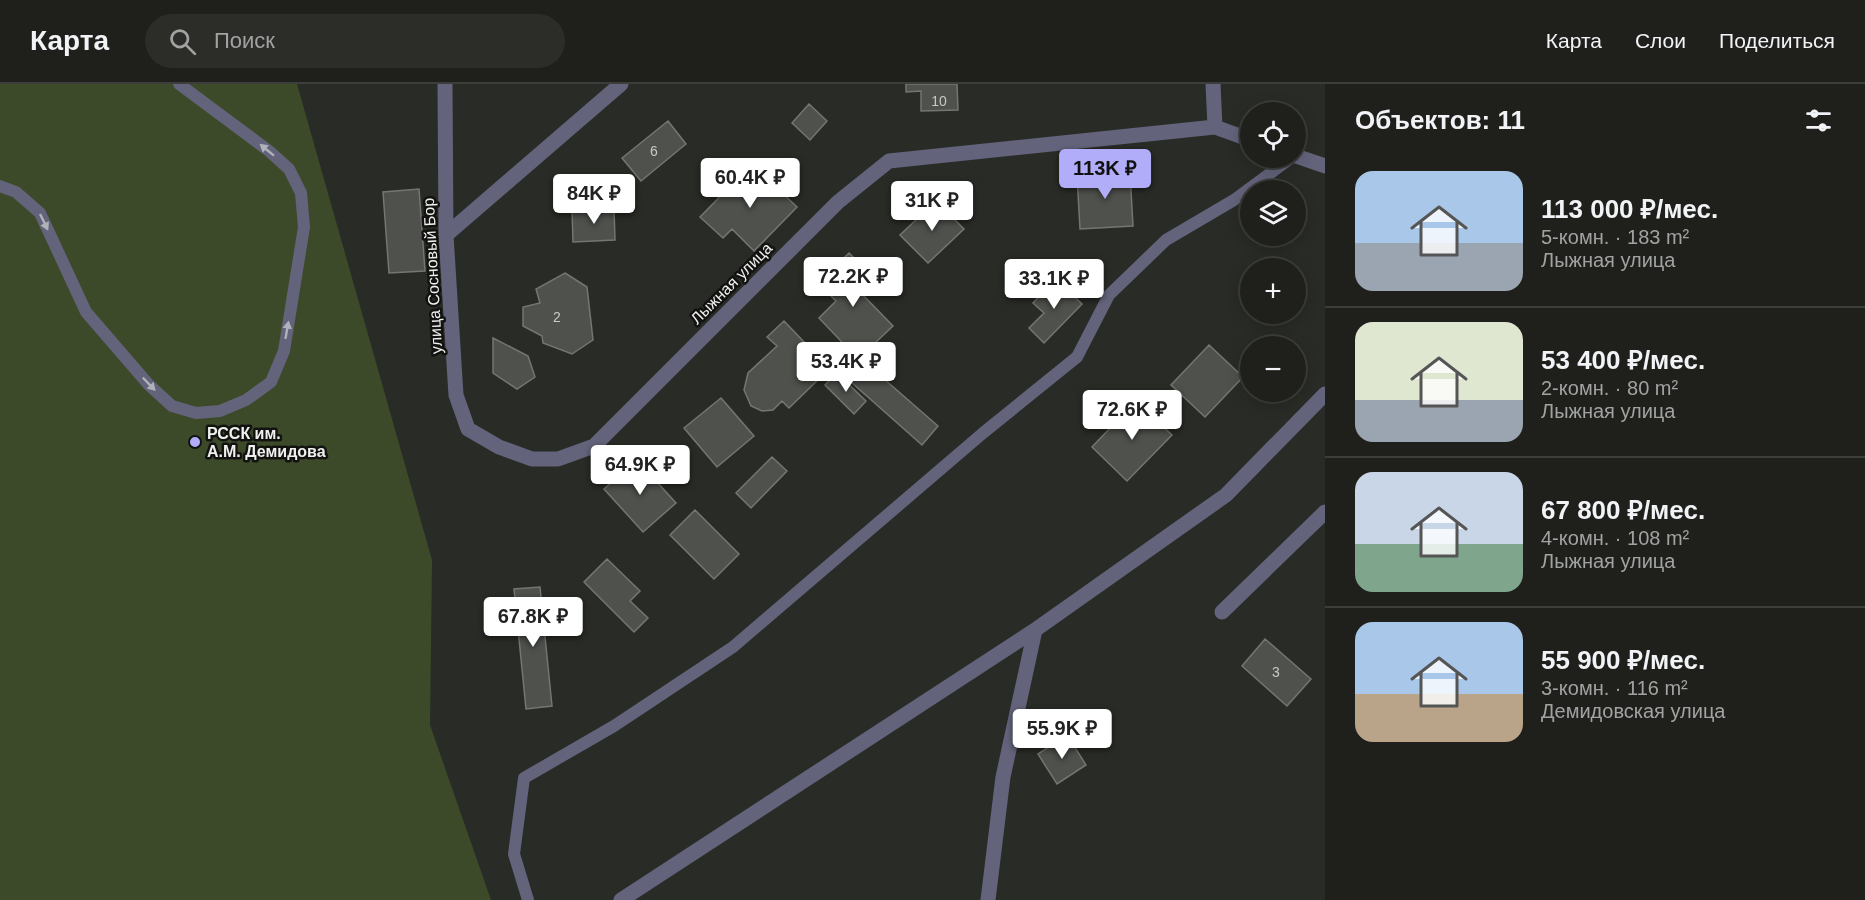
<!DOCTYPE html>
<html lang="ru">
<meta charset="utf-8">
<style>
body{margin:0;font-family:Helvetica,sans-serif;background:#2c2d29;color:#f1f3f6;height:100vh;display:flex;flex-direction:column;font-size:22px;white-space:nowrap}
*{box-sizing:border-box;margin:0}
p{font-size:20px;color:#a1a3a3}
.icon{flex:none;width:33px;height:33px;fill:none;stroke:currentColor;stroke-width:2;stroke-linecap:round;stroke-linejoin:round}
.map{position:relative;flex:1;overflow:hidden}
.sheet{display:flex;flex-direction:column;background:#1f201c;width:540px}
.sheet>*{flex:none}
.buttons{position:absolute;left:1240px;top:18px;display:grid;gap:12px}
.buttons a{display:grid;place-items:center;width:66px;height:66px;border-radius:50%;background:#1f201c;box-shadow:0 3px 15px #0003,0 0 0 2px #3c3e3b;font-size:30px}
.price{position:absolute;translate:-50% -51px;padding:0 14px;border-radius:6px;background:#fff;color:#222;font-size:20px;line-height:39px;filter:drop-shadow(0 2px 3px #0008)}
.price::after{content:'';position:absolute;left:50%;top:36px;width:18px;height:14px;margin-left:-9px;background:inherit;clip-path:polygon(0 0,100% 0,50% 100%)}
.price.selected{background:#b2adf9;color:#111}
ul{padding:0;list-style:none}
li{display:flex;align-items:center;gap:18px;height:150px;padding:0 30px}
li+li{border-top:2px solid #3c3e3b}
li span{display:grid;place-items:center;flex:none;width:168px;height:120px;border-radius:18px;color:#555}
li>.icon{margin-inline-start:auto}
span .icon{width:72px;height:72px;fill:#fffc;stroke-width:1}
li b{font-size:26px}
h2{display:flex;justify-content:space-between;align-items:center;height:72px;padding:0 30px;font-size:26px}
header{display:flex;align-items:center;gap:36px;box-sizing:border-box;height:84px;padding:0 30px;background:#1f201c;border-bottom:2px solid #3c3e3b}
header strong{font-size:28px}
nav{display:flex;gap:33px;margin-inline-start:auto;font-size:21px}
.search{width:420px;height:54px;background:#2c2d29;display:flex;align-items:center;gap:15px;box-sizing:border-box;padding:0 21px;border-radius:33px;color:#a1a3a3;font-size:22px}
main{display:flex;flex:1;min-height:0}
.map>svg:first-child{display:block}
.green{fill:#3d4a2a}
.building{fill:#4f514c;stroke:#747671;stroke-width:1.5}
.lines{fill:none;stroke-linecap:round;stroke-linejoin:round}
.lane{stroke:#63637b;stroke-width:12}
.street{stroke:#63637b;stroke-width:15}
.oneway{fill:#b1b1ba}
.poi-dot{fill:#b2adf9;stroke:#121311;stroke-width:2}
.labels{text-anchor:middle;stroke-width:5;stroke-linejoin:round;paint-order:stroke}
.number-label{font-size:14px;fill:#c8c9c6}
.street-label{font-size:16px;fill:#f0f1ee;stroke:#121311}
.poi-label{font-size:16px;font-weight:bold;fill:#f0f1ee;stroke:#121311;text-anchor:start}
</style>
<header>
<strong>Карта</strong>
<div class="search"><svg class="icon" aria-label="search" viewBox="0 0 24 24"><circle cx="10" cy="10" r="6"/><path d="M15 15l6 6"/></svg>Поиск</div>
<nav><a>Карта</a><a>Слои</a><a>Поделиться</a></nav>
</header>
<main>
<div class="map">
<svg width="1325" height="816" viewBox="0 0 1325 816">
<rect width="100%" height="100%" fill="#292b26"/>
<path class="green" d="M0 0H297L432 476 430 641 491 816H0Z"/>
<path class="building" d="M906 0H957L958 26 921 27V7L906 8Z
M809 20 827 37 810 56 792 39Z
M668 37 686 60 641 97 622 74Z
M752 80 797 123 754 167 732 145 723 154 700 133Z
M1130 88 1133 142 1080 145 1077 91Z
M419 105 425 187 389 189 383 108Z
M936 117 964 145 928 179 900 151Z
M614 124 615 156 573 158 572 126Z
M849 169 875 195 861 209 893 242 858 275 819 234 836 217 818 199Z
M565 189 587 203 593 256 572 270 543 259 542 252 523 242V223L540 219 536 205Z
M1056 195 1082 220 1044 259 1029 244 1044 229 1033 219Z
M784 237 807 261 801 268 823 291 789 324 782 317 773 326 762 327 751 322 744 306 748 289 777 262 767 253Z
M493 254 528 272 535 293 517 305 493 289Z
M1209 261 1243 293 1205 333 1171 301Z
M868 281 938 342 922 361 851 298Z
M837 289 866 317 854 330 825 301Z
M721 314 754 352 717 383 684 344Z
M1136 317 1172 351 1127 397 1092 363Z
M772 373 787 387 751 424 736 409Z
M637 376 676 419 643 448 604 405Z
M695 426 739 470 714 495 670 451Z
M607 475 640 507 630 517 648 534 634 548 584 498Z
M540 503 552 622 526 625 514 505Z
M1265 555 1311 595 1287 622 1242 582Z
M1067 651 1086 681 1057 700 1038 670Z"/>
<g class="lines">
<path class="lane" d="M0 102 16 108 40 129 86 228 149 301 172 322 196 329 220 327 246 316 271 298 284 267 304 143 301 109 289 85 269 67 179 0
M528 816 514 770 524 694 614 642 733 563 983 349 1077 273 1109 211 1166 156 1234 116 1291 74"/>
<path class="street" d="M445 0 446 151 456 311 468 345 499 363 532 375H558L594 362 838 118 889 77 1215 43
M1213 0 1215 43 1251 56
M1296 72 1325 82
M446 151 621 0
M1222 528 1325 428
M621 816 1035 546 1226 411 1325 310
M988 816 1003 693 1035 546"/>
</g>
<defs><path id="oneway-solid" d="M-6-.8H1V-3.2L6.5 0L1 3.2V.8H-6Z" transform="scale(1.5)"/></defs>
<g class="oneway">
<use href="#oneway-solid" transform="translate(267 66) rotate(-141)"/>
<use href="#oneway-solid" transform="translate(44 138) rotate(64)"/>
<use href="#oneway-solid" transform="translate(287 246) rotate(-80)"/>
<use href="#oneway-solid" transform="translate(149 300) rotate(46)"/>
</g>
<circle class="poi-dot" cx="195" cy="358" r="6"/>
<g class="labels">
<g class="number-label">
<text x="939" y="22">10</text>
<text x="654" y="72">6</text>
<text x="557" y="238">2</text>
<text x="1276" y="593">3</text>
</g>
<g class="street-label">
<text transform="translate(432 192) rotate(-93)" y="6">улица Сосновый Бор</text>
<text transform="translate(731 199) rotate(-45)" y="6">Лыжная улица</text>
</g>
<g class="poi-label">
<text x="207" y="355">РССК им.<tspan x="207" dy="18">А.М. Демидова</tspan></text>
</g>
</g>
</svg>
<div class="buttons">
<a><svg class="icon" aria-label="locate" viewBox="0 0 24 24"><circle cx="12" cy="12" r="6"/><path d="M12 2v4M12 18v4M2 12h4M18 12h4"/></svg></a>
<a><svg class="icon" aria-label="layers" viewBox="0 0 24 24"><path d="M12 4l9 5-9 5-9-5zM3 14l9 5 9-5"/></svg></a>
<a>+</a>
<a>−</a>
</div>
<b class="price selected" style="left:1105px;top:116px">113K ₽</b>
<b class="price" style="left:750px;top:125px">60.4K ₽</b>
<b class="price" style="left:594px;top:141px">84K ₽</b>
<b class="price" style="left:932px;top:148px">31K ₽</b>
<b class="price" style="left:853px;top:224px">72.2K ₽</b>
<b class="price" style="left:1054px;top:226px">33.1K ₽</b>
<b class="price" style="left:846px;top:309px">53.4K ₽</b>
<b class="price" style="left:1132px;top:357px">72.6K ₽</b>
<b class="price" style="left:640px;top:412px">64.9K ₽</b>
<b class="price" style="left:533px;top:564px">67.8K ₽</b>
<b class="price" style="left:1062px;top:676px">55.9K ₽</b>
</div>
<section class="sheet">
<h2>Объектов: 11<svg class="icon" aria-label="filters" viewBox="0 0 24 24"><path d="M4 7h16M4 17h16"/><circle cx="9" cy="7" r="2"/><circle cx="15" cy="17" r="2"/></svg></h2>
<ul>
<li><span style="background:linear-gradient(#a9c7e8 60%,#9aa5b1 0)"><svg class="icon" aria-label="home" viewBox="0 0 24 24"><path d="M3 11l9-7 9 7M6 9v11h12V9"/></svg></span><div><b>113 000 ₽/мес.</b><p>5-комн. · 183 m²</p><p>Лыжная улица</p></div></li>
<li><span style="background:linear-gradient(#dfe7d0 65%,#9aa5b1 0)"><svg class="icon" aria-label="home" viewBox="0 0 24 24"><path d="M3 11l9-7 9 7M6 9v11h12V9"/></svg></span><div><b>53 400 ₽/мес.</b><p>2-комн. · 80 m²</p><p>Лыжная улица</p></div></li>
<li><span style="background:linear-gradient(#c9d6e8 60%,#7fa58c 0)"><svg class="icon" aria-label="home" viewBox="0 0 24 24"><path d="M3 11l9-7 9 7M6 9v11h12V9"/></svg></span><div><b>67 800 ₽/мес.</b><p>4-комн. · 108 m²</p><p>Лыжная улица</p></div></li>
<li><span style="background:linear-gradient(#a9c7e8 60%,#b9a48a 0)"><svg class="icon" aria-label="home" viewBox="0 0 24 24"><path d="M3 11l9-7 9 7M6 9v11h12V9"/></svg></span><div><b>55 900 ₽/мес.</b><p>3-комн. · 116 m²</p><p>Демидовская улица</p></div></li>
</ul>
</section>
</main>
